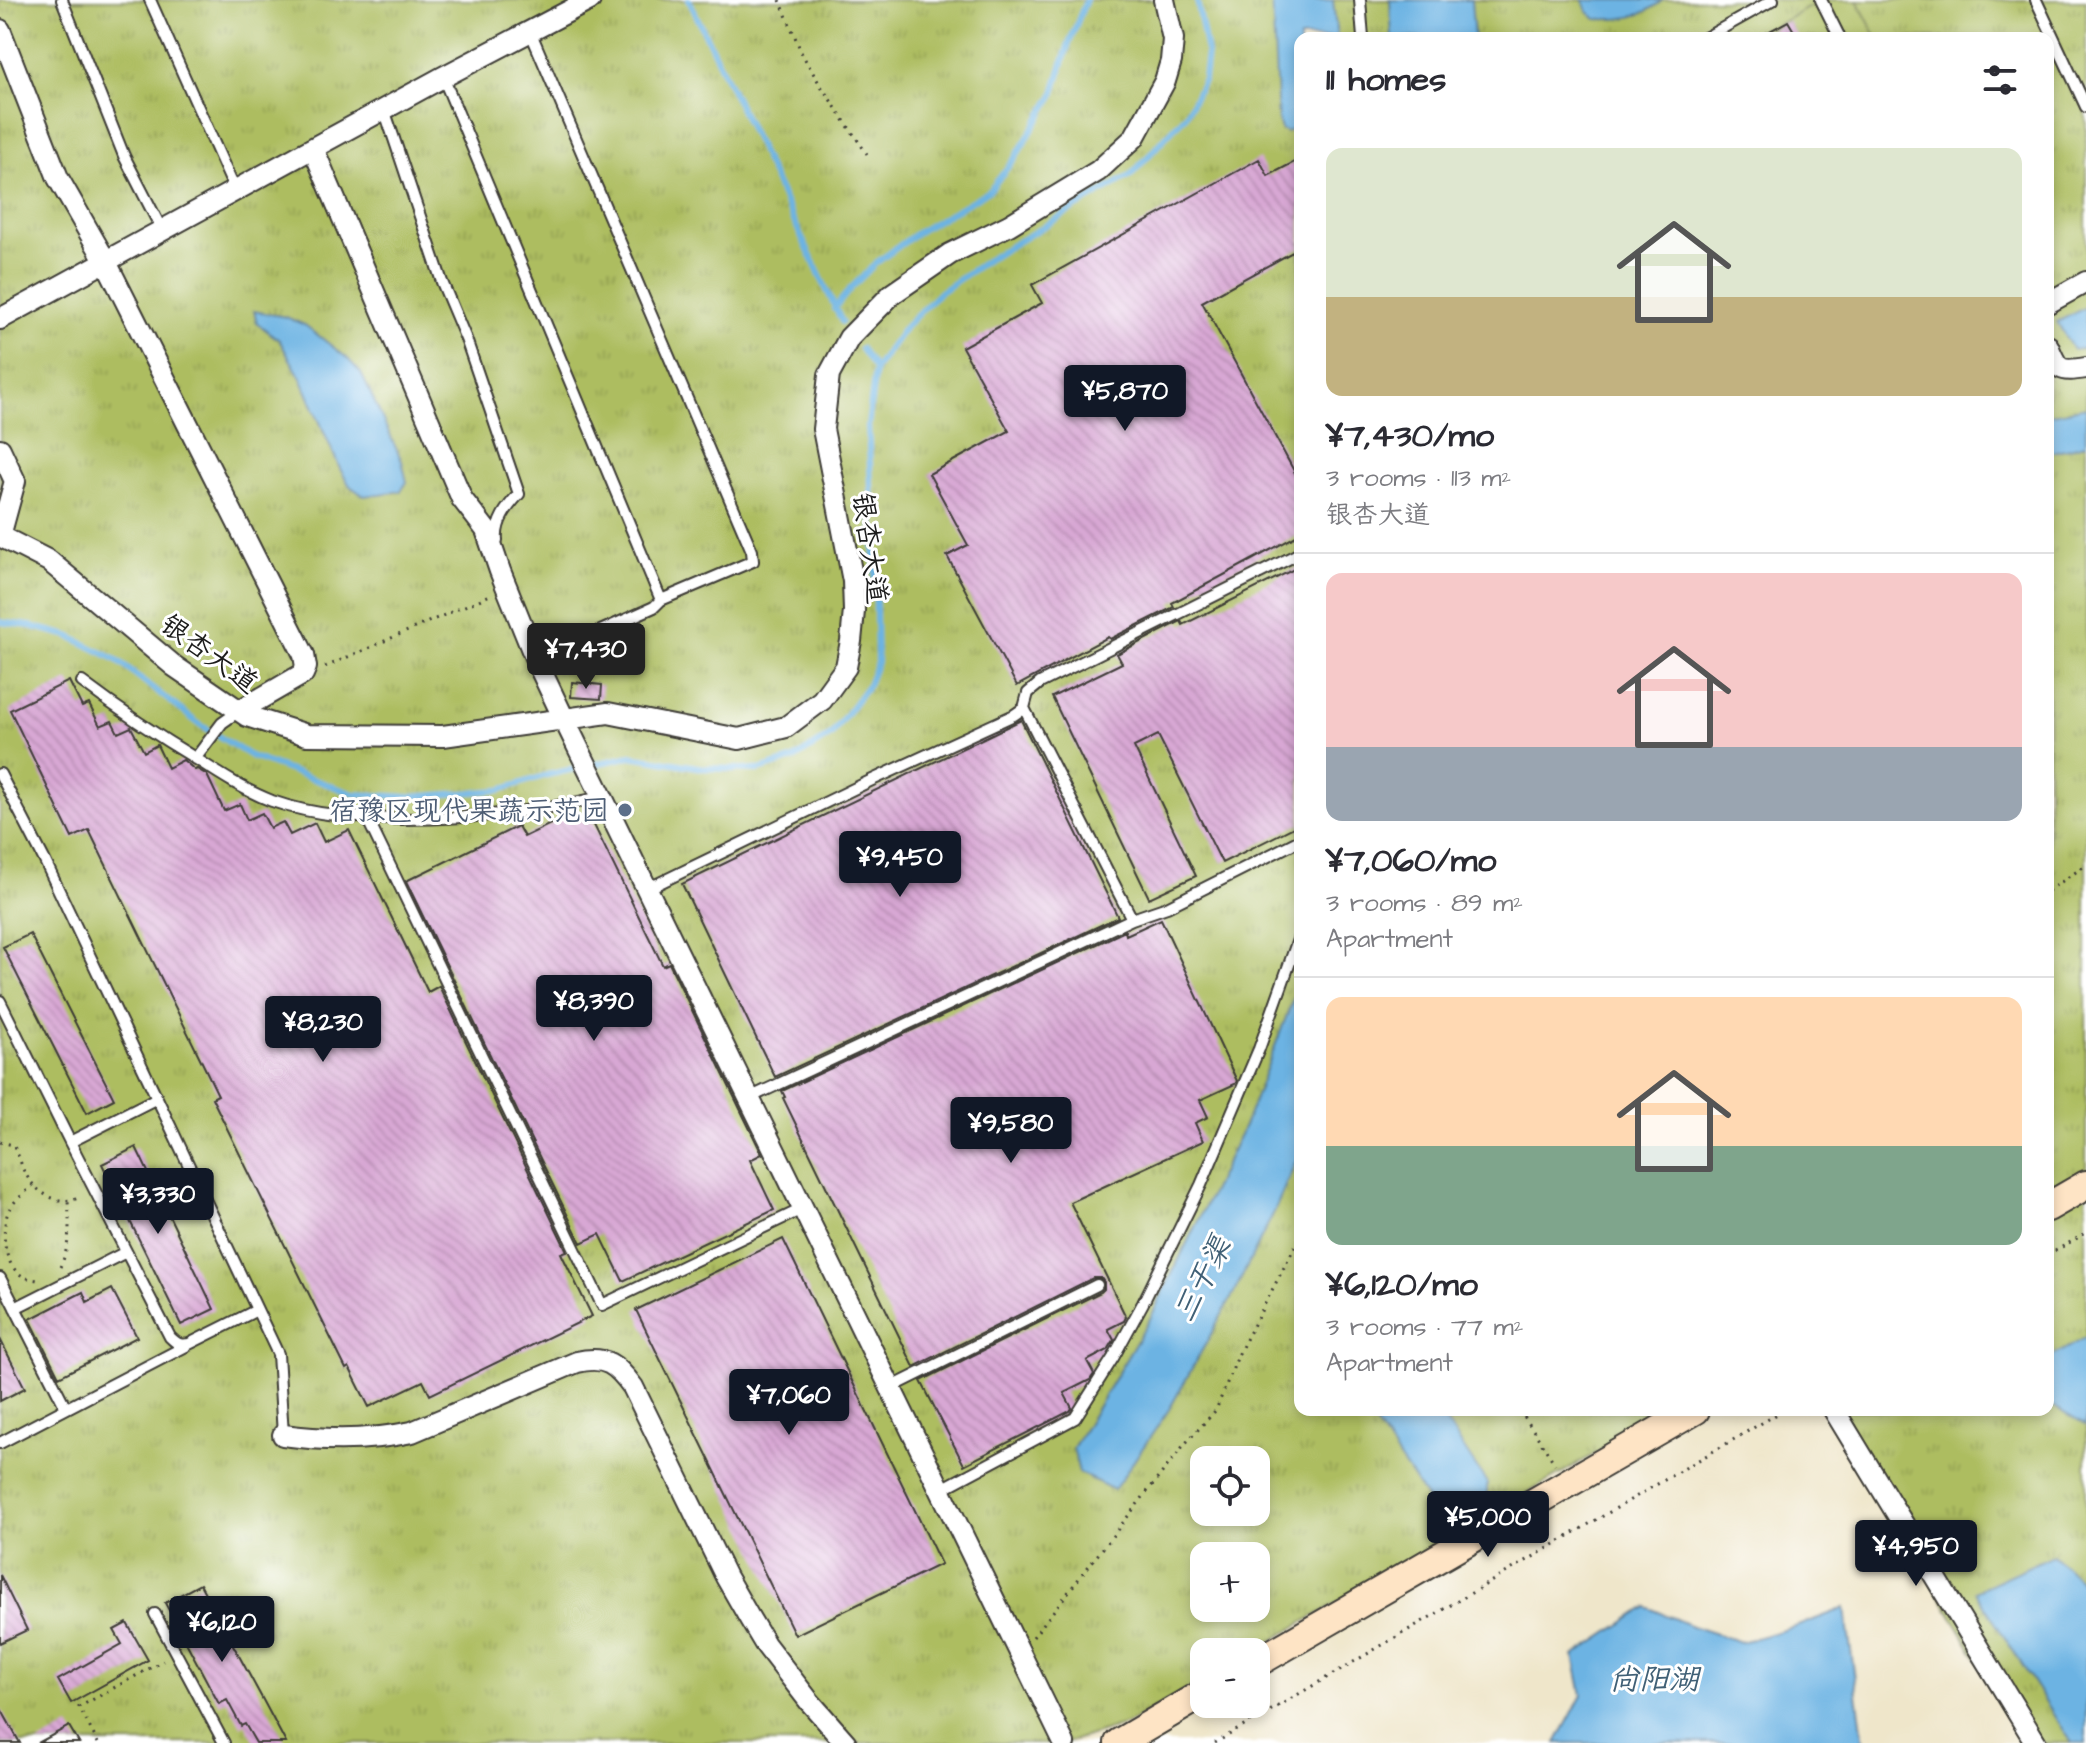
<!DOCTYPE html>
<meta charset="utf-8">
<style>
body{margin:0;font-family:"Architects Daughter","LXGW WenKai TC",sans-serif;background:#f2f2f3;color:#2b2b33;height:100vh;display:flex;flex-direction:column;font-size:30px;white-space:nowrap}
*{box-sizing:border-box;margin:0}
p{font-size:26px;color:#7c7c81}
.icon{flex:none;width:44px;height:44px;fill:none;stroke:currentColor;stroke-width:2;stroke-linecap:round;stroke-linejoin:round}
.map{position:relative;flex:1;overflow:hidden}
.details{position:absolute;left:1294px;top:32px;width:760px;height:1384px;display:flex;flex-direction:column;background:#fff;border-radius:16px;box-shadow:0 4px 12px #0003}
.details>*{flex:none}
.tools{position:absolute;left:1190px;top:1446px;display:grid;gap:16px}
.tools a{display:grid;place-items:center;width:80px;height:80px;border-radius:16px;background:#fff;box-shadow:0 4px 12px #0003;font-size:40px}
.price{position:absolute;translate:-50% -68px;padding:0 18px;border-radius:8px;background:#111827;color:#fff;font-size:26px;line-height:52px;filter:drop-shadow(0 2px 4px #0008)}
.price::after{content:'';position:absolute;left:50%;top:48px;width:24px;height:18px;margin-left:-12px;background:inherit;clip-path:polygon(0 0,100% 0,50% 100%)}
.price.active{background:#222;color:#fff}
ul{padding:0;list-style:none}
li{display:grid;align-content:center;gap:16px;height:424px;padding:0 32px}
li+li{border-top:2px solid #e1e1e2}
li span{display:grid;place-items:center;height:248px;border-radius:16px;color:#555}
li>.icon{margin-inline-start:auto}
span .icon{width:144px;height:144px;fill:#fffc;stroke-width:1}
li b{font-size:34px}
h2{display:flex;justify-content:space-between;align-items:center;height:96px;padding:0 32px;font-size:34px}
.map>svg:first-child{display:block}
.park{fill:url(#park-tufts);stroke:#646c3e;stroke-width:2;fill-rule:evenodd}
.pitch{fill:#adbd60;stroke:#646c3e;stroke-width:2}
.water{fill:#6cb3e3;stroke:#446880;stroke-width:2}
.lines{fill:none;stroke-linecap:round;stroke-linejoin:round}
.stream{stroke:#6cb3e3;stroke-width:6}
.building{fill:url(#building-back-hatch)}
.lane-casing{stroke:#3c3a36;stroke-width:14}
.street-casing{stroke:#3c3a36;stroke-width:24}
.secondary-casing{stroke:#3c3a36;stroke-width:32}
.path{stroke:#3c3a36;stroke-width:3;stroke-dasharray:2 6;stroke-linecap:butt}
.lane{stroke:#fff;stroke-width:10}
.street{stroke:#fff;stroke-width:20}
.secondary{stroke:#fee4c5;stroke-width:28}
.service-dot{fill:#5c6f8a;stroke:#fff;stroke-width:3}
.labels{text-anchor:middle;stroke-width:6;stroke-linejoin:round;paint-order:stroke}
.street-label{font-size:28px;fill:#1c1c1c;stroke:#fff}
.service-label{font-size:28px;fill:#4e5e75;stroke:#fff;text-anchor:end}
.water-label{font-size:30px;font-style:italic;fill:#406076;stroke:#fff}
</style>
<div class="map">
<svg width="2086" height="1743" viewBox="0 0 2086 1743">
<defs>
<pattern id="park-tufts" width="24" height="20" patternUnits="userSpaceOnUse" patternTransform="scale(2)"><rect width="24" height="20" fill="#adbd60"/><path d="M3 7l-1-3M5 7V3M7 7l1-3M15 17l-1-3M17 17v-4M19 17l1-3" fill="none" stroke="#94a253"/></pattern>
<pattern id="building-back-hatch" width="6" height="6" patternUnits="userSpaceOnUse" patternTransform="scale(2)"><rect width="6" height="6" fill="#d8a7d4"/><path d="M-1 5l2 2M0 0l6 6M5-1l2 2" fill="none" stroke="#b98fb5"/></pattern>
</defs>
<rect width="100%" height="100%" fill="#fff"/>
<filter id="ink" filterUnits="userSpaceOnUse"><feTurbulence type="fractalNoise" baseFrequency=".0125" numOctaves="2"/><feDisplacementMap in="SourceGraphic" scale="16" xChannelSelector="R" yChannelSelector="G"/><feConvolveMatrix kernelMatrix="1 2 1 2 8 2 1 2 1" color-interpolation-filters="sRGB"/></filter>
<filter id="wash" filterUnits="userSpaceOnUse"><feTurbulence type="fractalNoise" baseFrequency=".006" numOctaves="4" result="noise"/><feDisplacementMap in="SourceGraphic" scale="32" xChannelSelector="R" yChannelSelector="G"/><feGaussianBlur stdDeviation="1.8" result="paint"/><feColorMatrix in="noise" values="0 0 0 0 0 0 0 0 0 0 0 0 0 0 0 0 0 1.4 0 .05"/><feComposite in="paint" operator="in"/></filter>
<g filter="url(#wash)">
<rect width="100%" height="100%" fill="#efe6ca"/>
<path class="park" d="M0 0H2086V1743H2026L1831 1410H2048V38H1300V1410H1671L1252 1652H1204V1679L1127 1724 1065 1743H0ZM1204 1460H1256V1512H1204ZM1204 1556H1256V1608H1204Z"/>
<path class="pitch" d="M1822 0H1857L1877 38H1753Z"/>
<path class="water" d="M1272 0H1333L1337 38H1300V127L1286 132 1281 129 1278 120Z
M1390 0H1471L1474 38H1392Z
M1583 0H1663C1642 18 1623 20 1596 19L1587 11Z
M2086 307V348L2073 350 2057 322Z
M254 311 286 317 305 325 347 358 361 373 402 461 407 482 401 491 364 496 350 486 340 469 301 378 279 340 257 323Z
M2086 407V444L2048 453V415Z
M1300 981V1152L1274 1212 1235 1291 1170 1408 1114 1490 1079 1473 1073 1448 1151 1317 1245 1124Z
M2086 1337V1426L2048 1403V1361L2051 1357Z
M1366 1410H1438L1487 1483V1496L1470 1500 1447 1513 1439 1510 1429 1502Z
M2053 1555 2086 1586V1743H2072L1975 1591Z
M1647 1607 1692 1626 1741 1642 1795 1627 1845 1608 1864 1743H1556L1582 1695 1574 1656Z"/>
<g class="lines">
<path class="stream" d="M689 0 842 322
M834 309 851 288 876 263 918 232 990 190 1015 158 1053 96 1068 46 1086 0
M861 349 875 369
M0 622 30 626 69 636 115 659 199 724 252 757 354 794 410 797 500 790 547 775 631 756 704 768 759 770 794 759 831 735 868 685 877 662 875 562 868 426 875 369 905 327 940 292 990 258 1131 175 1186 115 1204 79 1207 53 1197 0"/>
</g>
<g id="blocks">
<path class="building" d="M1788 21 1798 38H1757Z
M1259 159 1268 176 1300 159V248L1202 302 1300 482V534L1172 603 1174 607 1110 639 1108 637 1017 686 947 556 968 545 929 474 1009 431 962 347 1042 303 1032 285Z
M1300 566V824L1222 863 1158 735 1134 747 1196 876 1149 898 1052 697 1122 663 1117 654 1181 621 1183 625Z
M69 681 82 707 89 704 100 726 112 721 118 733 131 727 144 752 157 745 168 768 183 760 195 770 197 769 207 775 224 811 240 804 247 820 262 813 270 828 283 822 290 835 315 823 324 842 349 830 428 992 439 986 567 1251 561 1253 592 1316 430 1395 423 1381 369 1407 349 1367 346 1369 212 1098 218 1095 89 830 72 838 10 710Z
M572 682 602 685 601 699 571 697Z
M1021 720 1118 917 775 1077 682 884Z
M567 816 593 823 663 966 669 963 762 1154 750 1160 774 1210 623 1281 600 1234 581 1243 406 881 518 826 524 837Z
M1161 919 1237 1081 1235 1084 1200 1100 1208 1117 1195 1123 1203 1141 1070 1202 1126 1317 1124 1321 1108 1329 1114 1340 1108 1350 1087 1361 1094 1374 1090 1380 1064 1393 1072 1408 1070 1411 964 1465 921 1381 1101 1292 1104 1289V1282L1101 1278H1093L914 1367 783 1098 785 1097 782 1091 1125 931 1126 935Z
M30 934 114 1099 87 1113 3 947Z
M136 1147 214 1309 181 1325 102 1164Z
M783 1239 941 1564 795 1635 636 1310Z
M112 1289 137 1337 59 1377 30 1319 83 1292 87 1302Z
M0 1339 25 1388 0 1401Z
M0 1575 27 1630 0 1643Z
M200 1584 263 1700 286 1743H256L245 1724 241 1726 227 1700 219 1704 165 1603Z
M127 1623 148 1660 71 1703 58 1680 122 1644 114 1630Z
M0 1707 20 1743H0Z
M69 1726 79 1743H38Z"/>
</g>
</g>
<g filter="url(#ink)">
<use href="#blocks" fill-opacity="0" stroke="#3c3a36" stroke-width="2"/>
<g class="lines">
<defs>
<path id="lane" d="M62 0 124 156 162 230
M150 0 235 190
M1360 0 1363 38
M1821 0 1840 38
M2036 0 2086 107
M530 31 752 551 753 561 661 600
M1705 38 1773 0
M443 77 661 600 654 607 536 660
M384 109 442 282 466 339 519 494C507 507 495 522 497 541
M82 682C119 710 158 736 198 760 221 775 246 791 272 801 315 816 358 818 403 819 471 819 536 812 602 797
M1024 708 1132 919
M195 759 222 723 239 711
M0 774 44 859 278 1354 283 1435
M367 818 602 1305 802 1209
M647 889 870 781 1014 715 1024 708 1028 693 1040 683 1300 553
M0 1001 70 1142 170 1337C176 1343 180 1346 189 1344L257 1310
M749 1098 1132 919 1167 907 1300 840
M70 1142 157 1098
M0 1278 66 1408
M15 1308 126 1252
M890 1388 1097 1285
M0 1443 186 1346
M940 1490 1075 1418 1113 1358 1143 1303 1201 1185 1259 1049 1300 934
M155 1614 224 1743"/>
<path id="street" d="M0 30 58 178 105 260 304 655 306 667 303 674 239 711
M313 148 462 499 486 530 500 571 536 660 564 719 1064 1743
M2048 303 2086 282
M0 319 443 77 590 0
M2048 346C2058 371 2060 372 2086 368
M0 449 15 481 0 536
M0 536 49 561 174 666 247 716 307 735 443 736 608 713 739 739 786 727 822 700 846 667 851 641 854 611 853 581 823 429 829 375 849 338 892 294 950 254 1009 225 1098 171 1134 138 1165 81 1171 61 1173 39 1164 0
M1834 1410 2036 1743
M283 1435C326 1441 369 1441 412 1432L577 1362C606 1355 617 1365 633 1387L726 1577 750 1619 765 1644 809 1701 846 1743"/>
<path id="secondary" d="M2048 1207 2086 1185
M1256 1663 1695 1410
M1119 1743 1204 1693"/>
</defs>
<use href="#lane" class="lane-casing"/>
<use href="#street" class="street-casing"/>
<use href="#secondary" class="secondary-casing"/>
<path class="path" d="M780 0 802 54 819 83 867 154
M325 667 490 595
M2048 891 2086 865
M0 1142 13 1145C18 1153 20 1161 23 1169 33 1191 57 1208 81 1197
M33 1185C26 1192 16 1199 10 1208 0 1226 2 1268 25 1277 29 1279 33 1279 38 1280
M2048 1255 2086 1233
M60 1267C70 1247 70 1224 68 1202
M1520 1410 1555 1464
M1033 1637 1184 1445 1216 1410 1240 1351 1300 1237
M98 1743 79 1707 163 1661
M1215 1743 1784 1410"/>
<use href="#lane" class="lane"/>
<use href="#street" class="street"/>
<use href="#secondary" class="secondary"/>
</g>
</g>
<circle class="service-dot" cx="625" cy="810" r="8"/>
<g class="labels">
<g class="street-label">
<text transform="translate(871 548) rotate(82)" y="10">银杏大道</text>
<text transform="translate(210 653) rotate(36)" y="10">银杏大道</text>
</g>
<g class="service-label">
<text x="609" y="820">宿豫区现代果蔬示范园</text>
</g>
<g class="water-label">
<text transform="translate(1202 1279) rotate(-63)" y="10">三干渠</text>
<text x="1654" y="1689">尚阳湖</text>
</g>
</g>
</svg>
<div class="tools">
<a><svg class="icon" aria-label="locate" viewBox="0 0 24 24"><circle cx="12" cy="12" r="6"/><path d="M12 2v4M12 18v4M2 12h4M18 12h4"/></svg></a>
<a>+</a>
<a>−</a>
</div>
<b class="price" style="left:1125px;top:433px">¥5,870</b>
<b class="price active" style="left:586px;top:691px">¥7,430</b>
<b class="price" style="left:900px;top:899px">¥9,450</b>
<b class="price" style="left:594px;top:1043px">¥8,390</b>
<b class="price" style="left:323px;top:1064px">¥8,230</b>
<b class="price" style="left:1011px;top:1165px">¥9,580</b>
<b class="price" style="left:158px;top:1236px">¥3,330</b>
<b class="price" style="left:789px;top:1437px">¥7,060</b>
<b class="price" style="left:1488px;top:1559px">¥5,000</b>
<b class="price" style="left:1916px;top:1588px">¥4,950</b>
<b class="price" style="left:222px;top:1664px">¥6,120</b>
<section class="details">
<h2>11 homes<svg class="icon" aria-label="filters" viewBox="0 0 24 24"><path d="M4 7h16M4 17h16"/><circle cx="9" cy="7" r="2"/><circle cx="15" cy="17" r="2"/></svg></h2>
<ul>
<li><span style="background:linear-gradient(#dfe7d0 60%,#c2b280 0)"><svg class="icon" aria-label="home" viewBox="0 0 24 24"><path d="M3 11l9-7 9 7M6 9v11h12V9"/></svg></span><div><b>¥7,430/mo</b><p>3 rooms · 113 m²</p><p>银杏大道</p></div></li>
<li><span style="background:linear-gradient(#f6c9c9 70%,#9aa5b1 0)"><svg class="icon" aria-label="home" viewBox="0 0 24 24"><path d="M3 11l9-7 9 7M6 9v11h12V9"/></svg></span><div><b>¥7,060/mo</b><p>3 rooms · 89 m²</p><p>Apartment</p></div></li>
<li><span style="background:linear-gradient(#ffd9b3 60%,#7fa58c 0)"><svg class="icon" aria-label="home" viewBox="0 0 24 24"><path d="M3 11l9-7 9 7M6 9v11h12V9"/></svg></span><div><b>¥6,120/mo</b><p>3 rooms · 77 m²</p><p>Apartment</p></div></li>
</ul>
</section>
</div>
